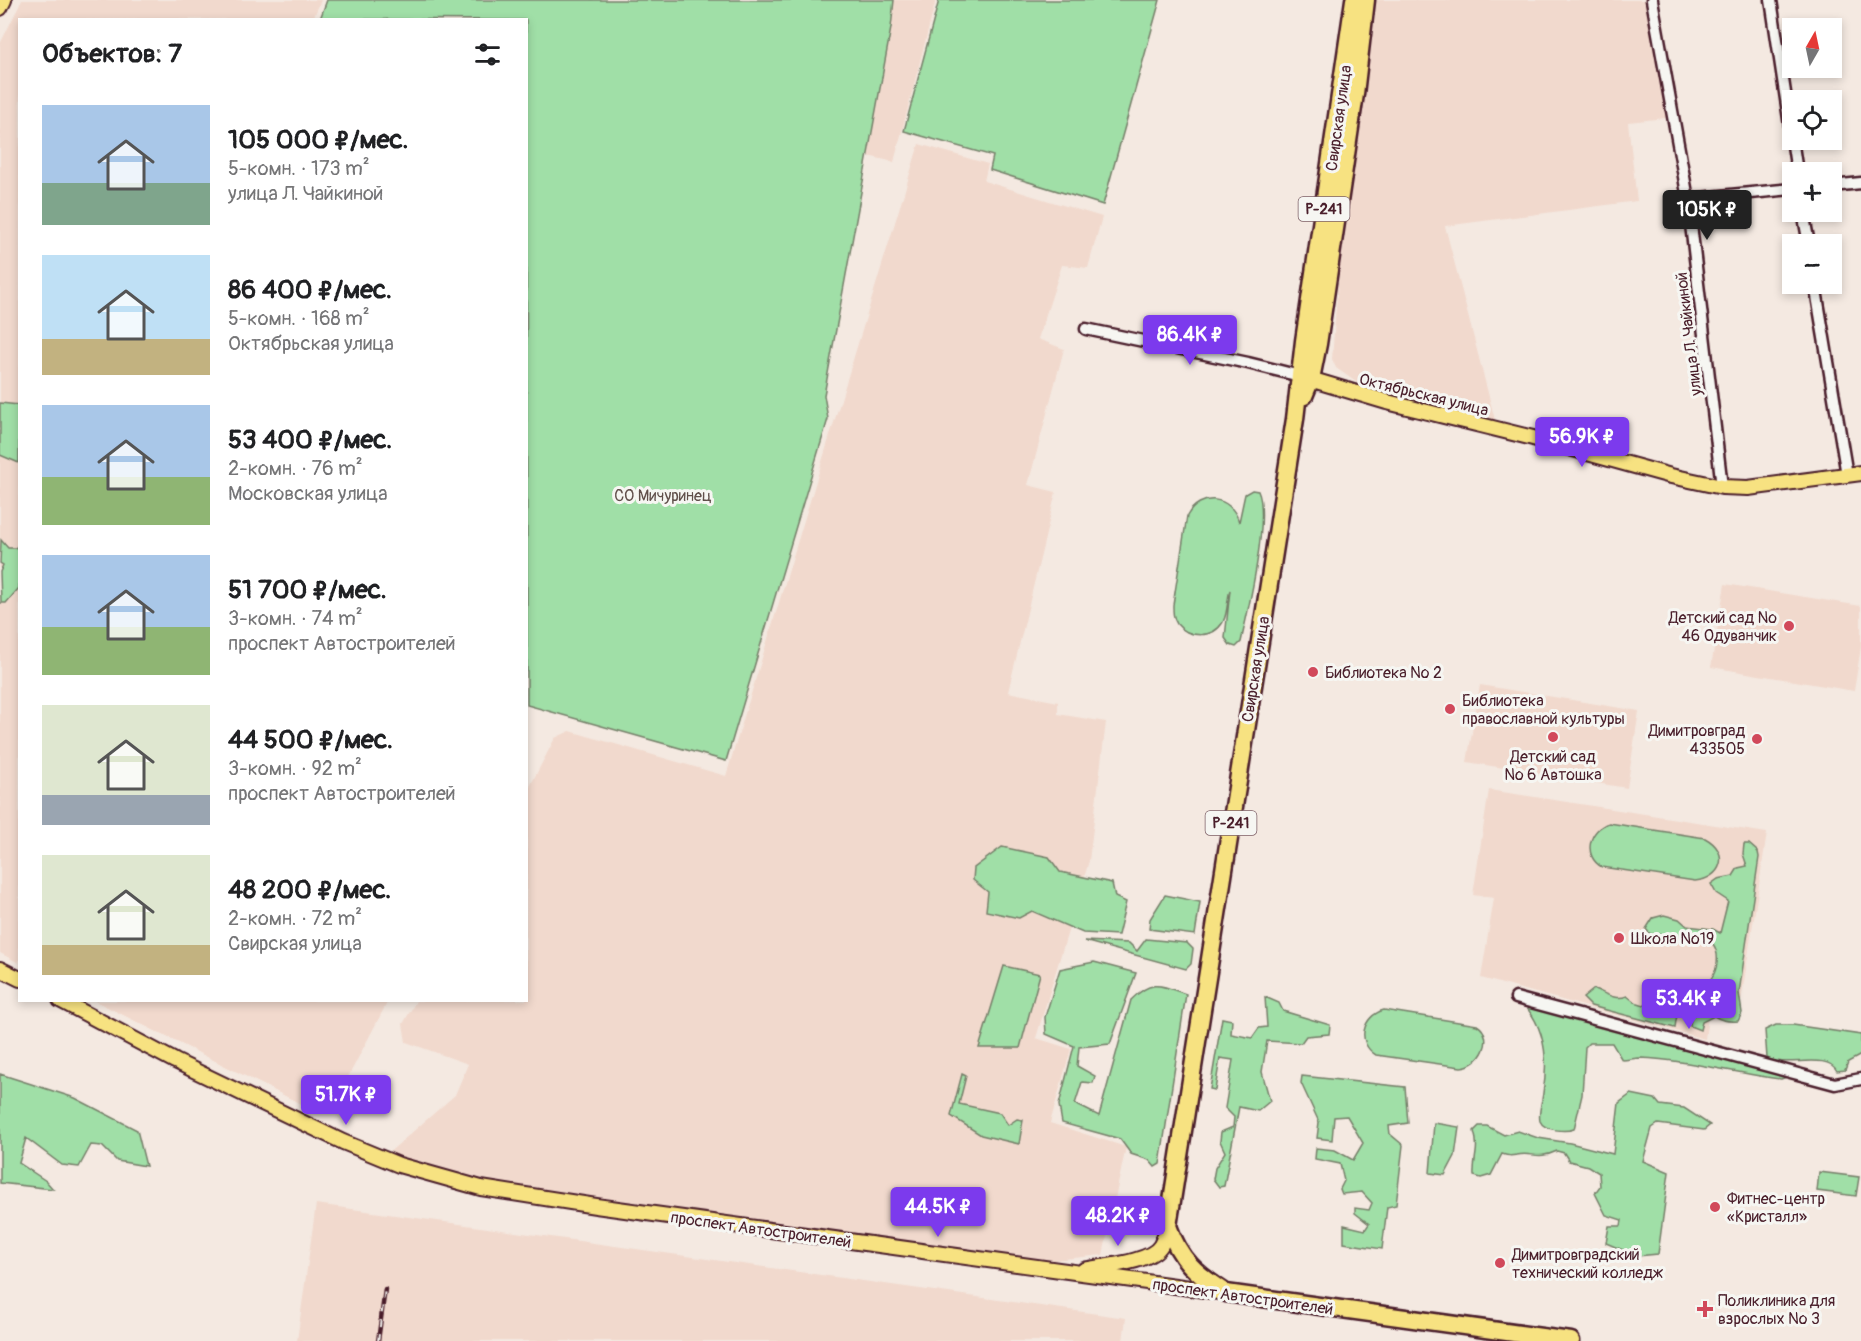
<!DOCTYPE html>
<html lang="ru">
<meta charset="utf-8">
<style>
body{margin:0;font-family:Pangolin,sans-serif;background:#f6f6f6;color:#202124;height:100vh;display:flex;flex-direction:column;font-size:22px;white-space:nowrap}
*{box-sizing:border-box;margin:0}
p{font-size:20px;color:#757577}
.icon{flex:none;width:33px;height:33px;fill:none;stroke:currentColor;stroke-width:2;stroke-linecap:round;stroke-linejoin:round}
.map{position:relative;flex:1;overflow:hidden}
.panel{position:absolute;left:18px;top:18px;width:510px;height:984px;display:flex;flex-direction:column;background:#fff;border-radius:0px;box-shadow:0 3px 9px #0003}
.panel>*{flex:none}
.needle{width:39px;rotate:9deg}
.controls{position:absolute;left:1782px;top:18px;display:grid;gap:12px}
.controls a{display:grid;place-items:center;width:60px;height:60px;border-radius:0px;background:#fff;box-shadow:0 3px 9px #0003;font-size:30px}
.price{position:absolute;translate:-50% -51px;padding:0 14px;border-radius:6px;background:#7c3aed;color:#fff;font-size:20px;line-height:39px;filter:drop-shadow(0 2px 3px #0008)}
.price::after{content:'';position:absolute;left:50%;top:36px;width:18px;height:14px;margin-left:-9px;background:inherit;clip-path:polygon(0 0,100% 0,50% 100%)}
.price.on{background:#222;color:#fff}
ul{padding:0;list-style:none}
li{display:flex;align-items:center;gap:18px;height:150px;padding:0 24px}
li span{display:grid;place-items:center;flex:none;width:168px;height:120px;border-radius:0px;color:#555}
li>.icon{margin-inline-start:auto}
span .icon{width:72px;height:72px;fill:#fffc;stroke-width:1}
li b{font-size:26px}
h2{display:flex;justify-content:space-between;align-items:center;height:72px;padding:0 24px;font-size:26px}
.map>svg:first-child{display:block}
.built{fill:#f1d9cd}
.green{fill:#a0dfa7;stroke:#757f69;stroke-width:1.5}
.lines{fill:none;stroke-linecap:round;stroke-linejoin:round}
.minor-casing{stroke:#4a1f2b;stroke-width:15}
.major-casing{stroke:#4a1f2b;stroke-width:18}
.highway-casing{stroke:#4a1f2b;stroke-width:21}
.minor{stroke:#f6f6f2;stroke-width:10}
.major{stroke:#f7e281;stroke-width:14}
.highway{stroke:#f7e281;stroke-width:16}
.rail-casing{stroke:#4a1f2b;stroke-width:4.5}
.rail{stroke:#f6f6f2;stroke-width:2;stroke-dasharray:7;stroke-linecap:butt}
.poi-dot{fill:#d1495b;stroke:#f6f6f2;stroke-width:2}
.labels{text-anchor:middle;stroke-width:6;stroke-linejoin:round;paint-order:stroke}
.shield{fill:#f6f6f2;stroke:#7e6067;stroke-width:1.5}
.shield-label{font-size:15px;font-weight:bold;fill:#4a1f2b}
.street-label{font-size:16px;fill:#4a1f2b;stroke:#f6f6f2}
.park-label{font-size:16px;fill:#604f4a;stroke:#f6f6f2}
.poi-label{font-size:16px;fill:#4a1f2b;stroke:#f6f6f2;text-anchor:start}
</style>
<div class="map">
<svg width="1861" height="1341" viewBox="0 0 1861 1341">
<rect width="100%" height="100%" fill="#f4e9e1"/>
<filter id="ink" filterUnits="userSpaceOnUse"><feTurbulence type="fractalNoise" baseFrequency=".0167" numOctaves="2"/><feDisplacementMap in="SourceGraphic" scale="12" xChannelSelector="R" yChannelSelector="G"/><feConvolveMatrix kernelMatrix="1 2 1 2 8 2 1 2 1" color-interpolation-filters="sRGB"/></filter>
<g filter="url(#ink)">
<path class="built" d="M22 0H321L313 19 20 20 19 963 0 953V44Z
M894 0H936L894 162 868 156Z
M1373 0H1654L1675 117 1628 122 1637 201 1445 226 1495 420 1376 389 1356 382 1336 368 1332 359 1342 228Z
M919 144 988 164 984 181 1102 217 1088 268 1062 265 1038 339 1064 349 1028 485 1056 492 1008 692 1058 702V714L1106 722 1089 861 1036 1038 1071 1049 1050 1123 1126 1147 1103 1255 1044 1261 493 1186 386 1155 455 1095 468 1064 406 1042 403 1024 416 1001 526 1000 527 792 555 738 570 731 726 776Z
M1725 584 1861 606V647L1854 691 1711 667Z
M1480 685 1639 711 1627 788 1467 762Z
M1489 790 1767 833 1739 1014 1709 1009 1705 1039 1481 978 1494 898 1473 895Z
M95 1001H388L346 1081 324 1098 307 1107Z
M316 1204 459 1224 1126 1318 1123 1341H297Z"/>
<path class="green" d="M327 0H894L891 28 824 395 828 419 726 761 527 705 526 20 320 19Z
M939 0H1160L1103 205 990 170 993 156 904 131Z
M0 403 19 405V463L0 455Z
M1252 490 1258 491C1270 517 1248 611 1241 642L1236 647 1230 645 1225 638 1230 590C1227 599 1228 613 1223 622 1213 639 1188 638 1177 624 1173 618 1173 612 1173 605L1187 516C1200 492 1231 495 1239 522L1245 494Z
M1 540 8 548H15L20 544 19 588 6 603H1L0 572 3 565 0 563Z
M1609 823 1705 838C1731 852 1722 879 1695 881L1602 867C1582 856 1589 829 1609 823Z
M1744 844H1749L1758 852 1759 857 1739 993 1742 1013 1738 1021C1729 1022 1722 1021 1714 1016L1702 1022 1700 1030 1690 1026C1691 1014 1693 1000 1700 989 1702 986 1707 983 1710 980 1718 970 1720 954 1713 944L1671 935 1650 934 1646 929 1653 918 1664 915 1679 919 1687 926 1713 929 1720 933 1728 901 1716 893 1711 884 1718 879 1733 876 1738 868 1747 866 1743 854Z
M1002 847 1049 857 1060 872 1112 883 1115 897 1126 902 1118 935 1083 933 1032 911 1019 918 986 911 988 892 973 880 974 868Z
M1165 895 1200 902 1195 935 1149 929 1150 919Z
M1146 939 1187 943 1193 949 1191 964 1186 969 1084 941 1129 943 1137 951Z
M1094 962 1136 973 1110 1044 1079 1047 1077 1066 1095 1076 1093 1083 1082 1082 1075 1104 1099 1116 1131 1000C1152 979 1160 985 1186 994L1160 1164 1155 1167 1149 1160 1131 1154 1120 1139 1062 1123 1059 1105 1074 1046 1046 1034 1045 1017 1060 969Z
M1004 966 1040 974 1020 1048H979Z
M1666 984 1679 991C1681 1002 1676 1016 1675 1028L1591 1006 1583 998 1594 989C1605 993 1615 1001 1627 996L1635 1002 1644 1005 1652 1000Z
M1265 997 1279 1003 1283 1011 1330 1025 1329 1034 1306 1036 1301 1043 1267 1041 1262 1072 1270 1101 1258 1111 1239 1107 1224 1186 1219 1187 1213 1179 1215 1168 1225 1152 1220 1141 1221 1132 1233 1127 1234 1117 1225 1108 1233 1060 1220 1058 1215 1090 1210 1089 1222 1018 1232 1020 1231 1034 1252 1038 1259 1028 1267 1027Z
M1528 1004 1790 1076 1781 1079C1734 1073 1688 1060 1640 1058 1634 1058 1628 1060 1622 1060L1612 1043H1589L1585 1047 1582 1095 1574 1129C1566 1132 1544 1131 1540 1121 1538 1113 1542 1102 1543 1093 1548 1064 1546 1032 1527 1008Z
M1384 1010 1477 1025C1496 1037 1481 1066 1461 1067L1376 1055C1356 1043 1362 1016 1384 1010Z
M1776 1025H1793L1861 1035V1055L1848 1062 1845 1070 1837 1071C1827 1051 1786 1069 1767 1058L1765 1030Z
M0 1074 75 1098 137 1130 146 1166 117 1161 102 1146 91 1145 79 1167 62 1165 26 1138 19 1163 46 1181 53 1189 0 1183Z
M962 1074 966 1076 959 1104 1000 1113 1008 1125 1017 1119 1023 1120 1019 1144 981 1135 951 1116Z
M1302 1076 1405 1087 1408 1123 1389 1126 1390 1134 1403 1145 1396 1205 1387 1207 1382 1249 1344 1243V1225L1365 1230 1369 1224 1355 1213V1208L1369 1210 1372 1203 1362 1192 1342 1194 1340 1189 1344 1181 1340 1164 1315 1159 1316 1148 1335 1150 1353 1160 1363 1143 1347 1116 1334 1117 1332 1140 1317 1138 1319 1122 1301 1083Z
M1631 1094 1655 1099 1660 1105 1684 1108 1710 1125 1704 1130 1658 1124 1652 1128 1643 1161 1669 1172 1658 1254 1637 1256 1606 1243 1609 1226H1621L1622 1220 1606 1215 1595 1193 1600 1186 1599 1173 1588 1166 1569 1161 1564 1153 1557 1151C1538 1160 1533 1152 1517 1155 1510 1156 1509 1156 1502 1154L1491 1175 1481 1178 1474 1176C1473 1157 1480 1151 1474 1131L1479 1126H1487L1504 1135 1518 1131 1538 1138 1570 1143 1613 1154 1619 1103Z
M1434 1123 1459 1127 1455 1156 1445 1175 1430 1173Z
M1819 1172 1859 1177 1856 1196 1817 1191Z"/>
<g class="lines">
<defs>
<path id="minor" d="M1652 0 1688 199 1722 487
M1771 0 1797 172
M1832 186 1861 183
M1688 199 1792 189
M1803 212 1809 244
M1815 284 1847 475
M1086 329 1248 363 1300 376
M1516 998 1835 1084 1861 1079"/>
<path id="major" d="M0 8 4 0
M1303 377 1387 402 1533 438 1671 476 1722 487 1748 488 1861 473
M0 969 20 979
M60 1000 175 1061 343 1142 399 1165 481 1188 596 1206 1226 1293
M1084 1270C1103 1266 1151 1263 1161 1245 1164 1239 1166 1232 1168 1226"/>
<path id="highway" d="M1354 0 1304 341 1295 419 1168 1226C1180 1260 1196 1274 1226 1293L1571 1341
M1304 396 1311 379 1318 344 1355 94 1366 0"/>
</defs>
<use href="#minor" class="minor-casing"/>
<use href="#major" class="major-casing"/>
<use href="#highway" class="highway-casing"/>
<use href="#minor" class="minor"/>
<use href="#major" class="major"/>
<use href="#highway" class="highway"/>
<defs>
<path id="rail" d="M378 1341 385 1289"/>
</defs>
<use href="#rail" class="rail-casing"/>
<use href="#rail" class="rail"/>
</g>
</g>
<g class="poi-dot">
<circle cx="1789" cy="626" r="6"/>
<circle cx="1313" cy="672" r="6"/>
<circle cx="1450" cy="709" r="6"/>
<circle cx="1553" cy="737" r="6"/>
<circle cx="1757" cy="739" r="6"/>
<circle cx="1619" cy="938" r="6"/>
<circle cx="1715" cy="1207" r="6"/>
<circle cx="1500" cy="1263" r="6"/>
<path d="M1702 1300h6v6h6v6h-6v6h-6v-6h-6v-6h6z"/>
</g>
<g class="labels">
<g class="shield">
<rect x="1298.5" y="197" width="51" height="24" rx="4.5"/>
<rect x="1205.5" y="811" width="51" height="24" rx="4.5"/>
</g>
<g class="shield-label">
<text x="1324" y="214">Р-241</text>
<text x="1231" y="828">Р-241</text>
</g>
<g class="street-label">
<text transform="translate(1338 118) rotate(-82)" y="6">Свирская улица</text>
<text transform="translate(1688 334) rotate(-97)" y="6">улица Л. Чайкиной</text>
<text transform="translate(1424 394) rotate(14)" y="6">Октябрьская улица</text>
<text transform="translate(1255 669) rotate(-81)" y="6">Свирская улица</text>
<text transform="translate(761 1229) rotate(8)" y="6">проспект Автостроителей</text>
<text transform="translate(1243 1296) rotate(8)" y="6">проспект Автостроителей</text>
</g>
<g class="park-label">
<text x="663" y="501">СО Мичуринец</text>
</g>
<g class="poi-label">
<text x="1777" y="623" text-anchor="end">Детский сад №<tspan x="1777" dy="18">46 Одуванчик</tspan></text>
<text x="1325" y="678">Библиотека № 2</text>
<text x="1462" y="706">Библиотека<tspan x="1462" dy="18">православной культуры</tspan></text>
<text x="1745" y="736" text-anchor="end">Димитровград<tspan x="1745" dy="18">433505</tspan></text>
<text x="1553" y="762" text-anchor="middle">Детский сад<tspan x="1553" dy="18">№ 6 Автошка</tspan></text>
<text x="1631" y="944">Школа №19</text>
<text x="1727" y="1204">Фитнес-центр<tspan x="1727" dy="18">«Кристалл»</tspan></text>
<text x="1512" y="1260">Димитровградский<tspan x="1512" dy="18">технический колледж</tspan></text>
<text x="1718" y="1306">Поликлиника для<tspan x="1718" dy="18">взрослых № 3</tspan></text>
</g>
</g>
</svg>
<div class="controls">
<a><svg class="needle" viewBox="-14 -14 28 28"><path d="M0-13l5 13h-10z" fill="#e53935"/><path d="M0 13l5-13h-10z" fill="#757577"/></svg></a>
<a><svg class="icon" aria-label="locate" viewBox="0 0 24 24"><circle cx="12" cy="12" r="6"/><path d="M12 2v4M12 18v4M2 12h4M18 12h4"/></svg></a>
<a>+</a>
<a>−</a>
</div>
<b class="price on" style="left:1707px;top:241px">105K ₽</b>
<b class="price" style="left:1190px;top:366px">86.4K ₽</b>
<b class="price" style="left:1582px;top:468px">56.9K ₽</b>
<b class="price" style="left:1689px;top:1030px">53.4K ₽</b>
<b class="price" style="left:346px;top:1126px">51.7K ₽</b>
<b class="price" style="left:938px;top:1238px">44.5K ₽</b>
<b class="price" style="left:1118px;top:1247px">48.2K ₽</b>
<section class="panel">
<h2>Объектов: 7<svg class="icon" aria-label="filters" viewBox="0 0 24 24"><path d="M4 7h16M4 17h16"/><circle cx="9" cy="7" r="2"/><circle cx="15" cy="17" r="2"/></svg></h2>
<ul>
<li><span style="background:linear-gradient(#a9c7e8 65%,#7fa58c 0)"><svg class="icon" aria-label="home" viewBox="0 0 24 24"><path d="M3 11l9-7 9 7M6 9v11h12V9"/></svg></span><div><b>105 000 ₽/мес.</b><p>5-комн. · 173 m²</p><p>улица Л. Чайкиной</p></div></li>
<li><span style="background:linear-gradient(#bfe0f5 70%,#c2b280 0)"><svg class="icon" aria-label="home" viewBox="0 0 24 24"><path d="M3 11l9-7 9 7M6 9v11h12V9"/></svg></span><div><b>86 400 ₽/мес.</b><p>5-комн. · 168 m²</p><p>Октябрьская улица</p></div></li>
<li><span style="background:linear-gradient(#a9c7e8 60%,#8fb573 0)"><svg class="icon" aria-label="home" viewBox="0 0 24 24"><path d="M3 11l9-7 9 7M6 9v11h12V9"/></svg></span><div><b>53 400 ₽/мес.</b><p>2-комн. · 76 m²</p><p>Московская улица</p></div></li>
<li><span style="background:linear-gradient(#a9c7e8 60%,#8fb573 0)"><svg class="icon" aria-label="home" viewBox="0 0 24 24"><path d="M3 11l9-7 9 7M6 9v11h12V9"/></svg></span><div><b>51 700 ₽/мес.</b><p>3-комн. · 74 m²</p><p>проспект Автостроителей</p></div></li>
<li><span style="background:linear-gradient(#dfe7d0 75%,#9aa5b1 0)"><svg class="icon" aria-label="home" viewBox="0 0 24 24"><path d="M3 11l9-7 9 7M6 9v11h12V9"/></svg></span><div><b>44 500 ₽/мес.</b><p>3-комн. · 92 m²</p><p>проспект Автостроителей</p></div></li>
<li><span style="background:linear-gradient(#dfe7d0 75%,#c2b280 0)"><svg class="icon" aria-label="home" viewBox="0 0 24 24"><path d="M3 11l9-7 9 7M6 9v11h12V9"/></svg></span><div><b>48 200 ₽/мес.</b><p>2-комн. · 72 m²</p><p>Свирская улица</p></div></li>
</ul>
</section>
</div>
